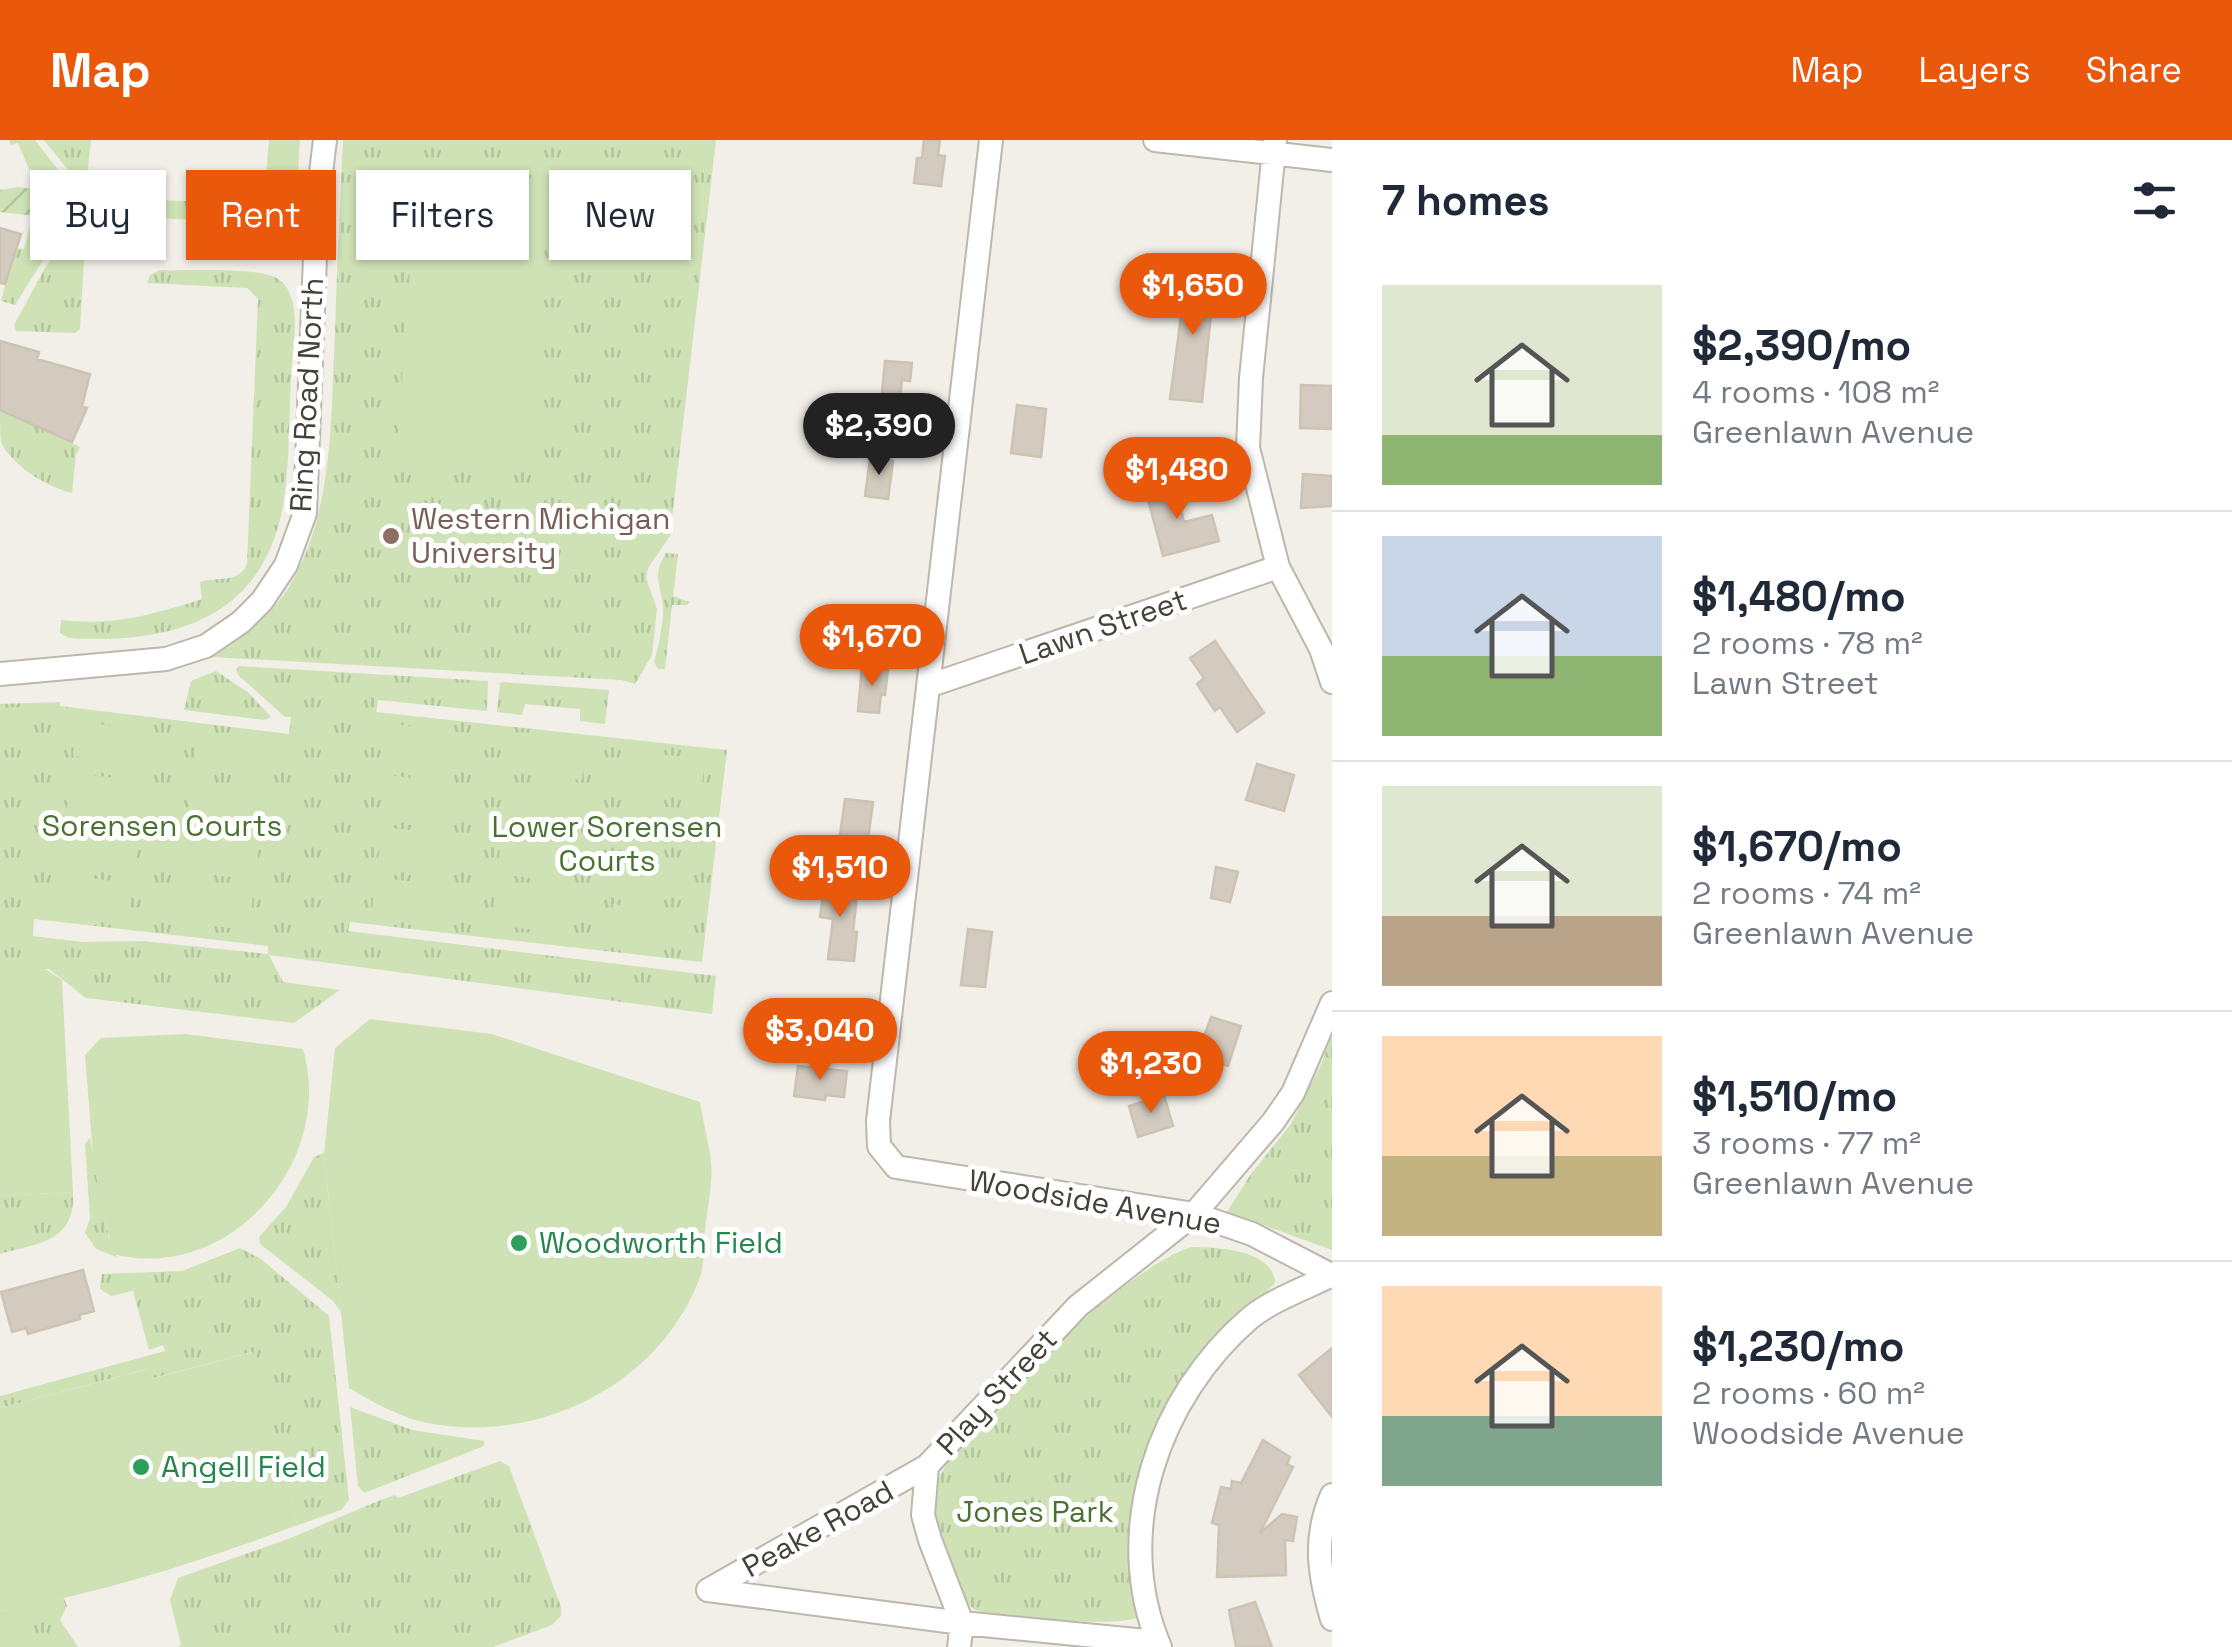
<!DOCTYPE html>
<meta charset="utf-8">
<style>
body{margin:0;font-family:"Space Grotesk",sans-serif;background:#f2f2f3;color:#1f2937;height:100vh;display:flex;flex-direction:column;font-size:38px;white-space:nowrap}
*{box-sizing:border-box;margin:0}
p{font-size:32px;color:#747a83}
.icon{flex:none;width:55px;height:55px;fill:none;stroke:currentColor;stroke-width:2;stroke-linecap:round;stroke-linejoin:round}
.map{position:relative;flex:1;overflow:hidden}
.panel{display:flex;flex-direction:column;background:#fff;width:900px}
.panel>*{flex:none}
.guide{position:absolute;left:30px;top:30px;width:950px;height:90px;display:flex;gap:20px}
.price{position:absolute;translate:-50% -85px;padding:0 22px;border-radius:35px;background:#ea580c;color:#fff;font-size:32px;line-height:65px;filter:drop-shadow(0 2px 5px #0008)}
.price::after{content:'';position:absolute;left:50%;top:60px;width:30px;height:22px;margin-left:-15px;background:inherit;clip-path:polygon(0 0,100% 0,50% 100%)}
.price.current{background:#222;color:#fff}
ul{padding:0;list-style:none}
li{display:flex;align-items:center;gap:30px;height:250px;padding:0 50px}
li+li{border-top:2px solid #e0e1e3}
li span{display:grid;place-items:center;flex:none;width:280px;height:200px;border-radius:0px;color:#555}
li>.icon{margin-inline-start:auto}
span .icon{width:120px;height:120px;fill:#fffc;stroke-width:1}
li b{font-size:42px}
h2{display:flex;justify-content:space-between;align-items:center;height:120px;padding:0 50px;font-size:42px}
.tag{padding:0 35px;border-radius:0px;background:#fff;box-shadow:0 2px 8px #0004;font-size:35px;line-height:90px}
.tag.current{background:#ea580c;color:#fff}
header{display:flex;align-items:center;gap:60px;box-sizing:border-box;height:140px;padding:0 50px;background:#ea580c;color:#fff}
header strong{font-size:48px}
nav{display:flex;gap:55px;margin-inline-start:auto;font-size:35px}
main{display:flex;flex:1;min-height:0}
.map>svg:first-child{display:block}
.grass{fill:url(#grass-tufts);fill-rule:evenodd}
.garden{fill:url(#garden-furrows)}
.pitch{fill:#cee2b6}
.building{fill:#d3cbbf;stroke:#cdc3b3;stroke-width:2.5}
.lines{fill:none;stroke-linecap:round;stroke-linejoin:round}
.minor-casing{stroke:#bdb7ac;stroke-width:26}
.minor{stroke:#fff;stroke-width:22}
.education-dot{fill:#8d6e63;stroke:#fff;stroke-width:4}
.leisure-dot{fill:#2e9e5b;stroke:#fff;stroke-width:4}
.labels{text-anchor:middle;stroke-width:10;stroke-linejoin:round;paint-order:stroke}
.street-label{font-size:30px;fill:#454038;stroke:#fff}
.education-label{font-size:30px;fill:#785e54;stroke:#fff;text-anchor:start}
.park-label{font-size:30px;fill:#497131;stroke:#fff}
.leisure-label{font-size:30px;fill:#27864d;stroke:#fff;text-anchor:start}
</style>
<header>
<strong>Map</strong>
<nav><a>Map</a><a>Layers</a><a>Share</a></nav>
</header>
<main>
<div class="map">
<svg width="1332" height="1507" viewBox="0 0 1332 1507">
<defs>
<pattern id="grass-tufts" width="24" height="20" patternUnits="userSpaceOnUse" patternTransform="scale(2.5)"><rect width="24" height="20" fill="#cee2b6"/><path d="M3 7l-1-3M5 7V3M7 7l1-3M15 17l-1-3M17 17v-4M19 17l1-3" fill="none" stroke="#b2c39d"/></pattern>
<pattern id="garden-furrows" width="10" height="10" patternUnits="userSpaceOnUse" patternTransform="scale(2.5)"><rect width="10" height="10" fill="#cee2b6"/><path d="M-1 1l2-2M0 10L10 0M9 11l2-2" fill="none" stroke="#b2c39d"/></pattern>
</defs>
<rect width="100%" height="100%" fill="#f2efe9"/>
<path class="grass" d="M9 0H35L69 44 32 37 18 3 11 5Z
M44 0H91L86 46 80 45Z
M269 0H300C297 29 303 75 266 82L174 79 160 78 151 71 150 60 260 63 264 57Z
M343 0H716L670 396 648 428 646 438 657 469 652 515 635 544 621 540 213 517C245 497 276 472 294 438 334 366 331 271 335 191 337 127 340 64 343 0Z
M67 82 15 165 1 161 15 108 24 109 30 86Z
M77 82 86 87 80 189 75 193 16 191 14 185 45 128Z
M160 130C185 131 263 126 280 140 304 160 292 209 291 236 289 278 290 323 283 365 263 480 171 504 69 498L60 493 61 480C114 486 151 475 202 459L200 442C218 436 241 444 247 423L258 159 247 148 147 143 150 135Z
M0 270 80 307 76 314 72 353C47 347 12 326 1 302 0 293 0 279 0 270Z
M666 413 678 414 673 456 690 462 687 465H672L665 529H658L654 522C658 512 664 478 663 467 661 442 651 438 666 413Z
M239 526 488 541 487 571 378 560 376 572 727 610 702 822 350 782 348 791 716 836 712 874 269 815 283 842 340 850 294 883 86 858 49 829H0V564L60 562V566L289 594 291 577H285L238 535 236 529ZM34 779 268 806V814L143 801 83 802 33 796Z
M216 531 249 553 271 577 265 580 184 570 191 541Z
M503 542 609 550 605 584 580 581V569L525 564 522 575 497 572 500 543Z
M1332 894V1110L1227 1072 1251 1034 1291 984 1322 922Z
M90 998 109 1098 117 1117 96 1109 85 1093 90 1078 85 1004Z
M324 1013V1014L341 1172 333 1161 260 1104 259 1097 286 1067 314 1017Z
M73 1052C76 1102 39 1103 0 1114V1056Z
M1192 1107C1217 1107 1274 1110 1275 1143L1199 1218 1159 1279 1145 1318 1138 1477C1121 1488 994 1478 973 1469 961 1456 940 1412 936 1394 931 1378 933 1357 938 1341 958 1284 1133 1122 1192 1107Z
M240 1108 261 1119 329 1176 349 1360 341 1370 298 1385 252 1212 150 1239 147 1229 0 1268V1256L165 1211 163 1205 149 1210 133 1151 111 1156 100 1149 102 1134 182 1131Z
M350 1267 412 1290 484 1301V1306L364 1353 358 1346Z
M500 1321 509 1326 561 1467V1476L552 1485 493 1507H178L181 1505 170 1460 178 1438 288 1399 383 1359 395 1355 398 1358Z
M64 1458 67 1466 60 1480 78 1507H0V1471Z"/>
<path class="garden" d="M19 47 70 55 75 59V69L37 76 0 72V50Z"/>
<path class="pitch" d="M417 34 550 41 529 326 396 318Z
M77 582 151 590 147 624 73 616Z
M393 584 467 593 463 627 389 619Z
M197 595 270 603 267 638 193 629Z
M512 598 586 606 582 640 508 632Z
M631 611 705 619 701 654 627 645Z
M71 633 144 641 141 675 67 667Z
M387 635 460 644 457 678 383 670Z
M191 646 264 654 261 689 187 680Z
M506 649 580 657 576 691 502 683Z
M625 662 699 671 695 705 621 696Z
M66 683 139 692 136 726 62 718Z
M382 687 455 695 451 729 378 721Z
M185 697 259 705 255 740 181 731Z
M501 700 574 708 571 743 497 734Z
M619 713 693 722 689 756 615 748Z
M59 735 133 743 129 777 56 769Z
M375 737 449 746 445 780 372 772Z
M179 748 253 756 249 790 176 782Z
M495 751 568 759 565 793 491 785Z
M613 764 687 772 683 807 609 798Z
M42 827 62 840 73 1052 0 1056V829Z
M370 879 492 894 700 962C703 982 709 1002 711 1022 713 1044 707 1069 705 1091 703 1105 705 1123 700 1137 661 1243 542 1303 433 1284 403 1279 374 1263 349 1248L324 1014 335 908Z
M185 894 303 909C336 1020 230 1144 113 1114L94 1028 85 915 101 898Z
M253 1212 298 1385C200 1421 103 1453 0 1471V1268L148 1229 151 1239Z"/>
<path class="building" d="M924 0H940L938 15 945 16 941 46 914 43 917 18H922Z
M0 88 21 94 5 144 0 143Z
M1187 132 1215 135 1202 262 1170 259Z
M0 201 39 212 37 219 90 234 82 266 87 268 72 302 0 270Z
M885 221 912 223 910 241 902 240 899 266 881 264Z
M1301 245 1332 246V289L1300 288Z
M1017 265 1046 269 1041 317 1011 313Z
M870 318 893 321 888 359 865 356Z
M1303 334 1332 336V366L1301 368Z
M1173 341 1184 382 1212 375 1219 401 1163 416 1145 348Z
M1215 501 1264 573 1237 592 1220 567 1215 571 1197 544 1204 538 1190 518Z
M862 527 888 529 885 555 881 554 879 573 858 571Z
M1257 624 1294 635 1284 671 1246 660Z
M845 659 873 662 868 699 840 695Z
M1216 727 1238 732 1230 762 1211 758Z
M825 742 853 746 852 755H857L853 792H857L854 821 828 819 833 779 820 777Z
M968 789 992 792 985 847 961 845Z
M1211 877 1241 886 1228 926 1197 916Z
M798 926 847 931 844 957 826 955 825 960 794 956Z
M1164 955 1173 986 1138 997 1129 966Z
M83 1130 94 1171 79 1175 80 1179 28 1194 26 1188 12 1192 1 1152Z
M1332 1208V1277L1299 1235Z
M1263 1300 1290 1317 1287 1324 1293 1327 1260 1393 1282 1374 1297 1377 1293 1401 1285 1400 1286 1435 1217 1437 1219 1385 1212 1383 1221 1347 1231 1349 1232 1341 1241 1343Z
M1255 1462 1272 1507H1236L1229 1470Z"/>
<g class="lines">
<defs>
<path id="minor" d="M991 0 878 981 879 1006 896 1027 1194 1074 1252 1094 1331 1135
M1155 0 1332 20
M1275 0 1251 238 1248 308 1278 427 1321 509 1332 542
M0 534 166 519 206 506 241 482 262 461 286 425 305 373 317 66 325 0
M928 546 1278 427
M1332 1355C1313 1398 1319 1435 1332 1479
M708 1450 962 1483 1157 1502
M708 1450 927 1326
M959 1507 962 1483 930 1400 923 1375 927 1326 1078 1166 1194 1074 1273 982 1293 953 1332 863
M1160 1507C1111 1392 1158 1257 1250 1178 1272 1160 1306 1148 1332 1135"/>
</defs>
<use href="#minor" class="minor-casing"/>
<use href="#minor" class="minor"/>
</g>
<circle class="education-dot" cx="391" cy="396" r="10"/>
<g class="leisure-dot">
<circle cx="519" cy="1103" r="10"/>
<circle cx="141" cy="1327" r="10"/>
</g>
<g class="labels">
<g class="street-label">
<text transform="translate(307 255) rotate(-87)" y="10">Ring Road North</text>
<text transform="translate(1103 487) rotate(-19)" y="10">Lawn Street</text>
<text transform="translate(1095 1062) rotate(10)" y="10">Woodside Avenue</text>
<text transform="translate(997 1252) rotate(-47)" y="10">Play Street</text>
<text transform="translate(818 1389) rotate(-29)" y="10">Peake Road</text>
</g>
<g class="education-label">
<text x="411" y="389">Western Michigan<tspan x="411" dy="34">University</tspan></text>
</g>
<g class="park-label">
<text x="162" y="696">Sorensen Courts</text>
<text x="607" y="697">Lower Sorensen<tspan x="607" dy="34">Courts</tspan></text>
<text x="1035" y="1382">Jones Park</text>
</g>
<g class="leisure-label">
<text x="539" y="1113">Woodworth Field</text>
<text x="161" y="1337">Angell Field</text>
</g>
</g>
</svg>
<b class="price" style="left:1193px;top:198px">$1,650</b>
<b class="price current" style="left:879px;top:338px">$2,390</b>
<b class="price" style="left:1177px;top:382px">$1,480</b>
<b class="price" style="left:872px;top:549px">$1,670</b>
<b class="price" style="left:840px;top:780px">$1,510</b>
<b class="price" style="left:820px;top:943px">$3,040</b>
<b class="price" style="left:1151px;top:976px">$1,230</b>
<div class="guide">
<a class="tag">Buy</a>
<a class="tag current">Rent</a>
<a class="tag">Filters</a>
<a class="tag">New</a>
</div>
</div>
<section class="panel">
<h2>7 homes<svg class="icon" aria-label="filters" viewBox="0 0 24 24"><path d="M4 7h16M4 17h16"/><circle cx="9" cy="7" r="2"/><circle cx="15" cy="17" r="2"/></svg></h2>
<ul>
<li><span style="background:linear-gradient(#dfe7d0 75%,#8fb573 0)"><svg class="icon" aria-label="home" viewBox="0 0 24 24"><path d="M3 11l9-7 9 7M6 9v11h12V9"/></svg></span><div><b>$2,390/mo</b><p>4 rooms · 108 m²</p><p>Greenlawn Avenue</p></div></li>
<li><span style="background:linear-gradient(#c9d6e8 60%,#8fb573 0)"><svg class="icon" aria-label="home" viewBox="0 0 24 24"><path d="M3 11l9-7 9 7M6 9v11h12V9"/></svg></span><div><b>$1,480/mo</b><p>2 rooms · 78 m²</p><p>Lawn Street</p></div></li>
<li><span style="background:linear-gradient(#dfe7d0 65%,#b9a48a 0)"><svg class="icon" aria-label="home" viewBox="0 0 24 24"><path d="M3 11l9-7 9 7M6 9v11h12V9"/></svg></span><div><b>$1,670/mo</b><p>2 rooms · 74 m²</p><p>Greenlawn Avenue</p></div></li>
<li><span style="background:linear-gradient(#ffd9b3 60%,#c2b280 0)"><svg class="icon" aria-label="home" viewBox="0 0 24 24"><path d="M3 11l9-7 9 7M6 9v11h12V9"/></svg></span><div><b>$1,510/mo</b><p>3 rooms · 77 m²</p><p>Greenlawn Avenue</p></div></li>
<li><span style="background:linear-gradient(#ffd9b3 65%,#7fa58c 0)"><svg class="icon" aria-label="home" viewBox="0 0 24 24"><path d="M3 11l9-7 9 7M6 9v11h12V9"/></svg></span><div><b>$1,230/mo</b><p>2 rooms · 60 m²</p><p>Woodside Avenue</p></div></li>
</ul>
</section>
</main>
